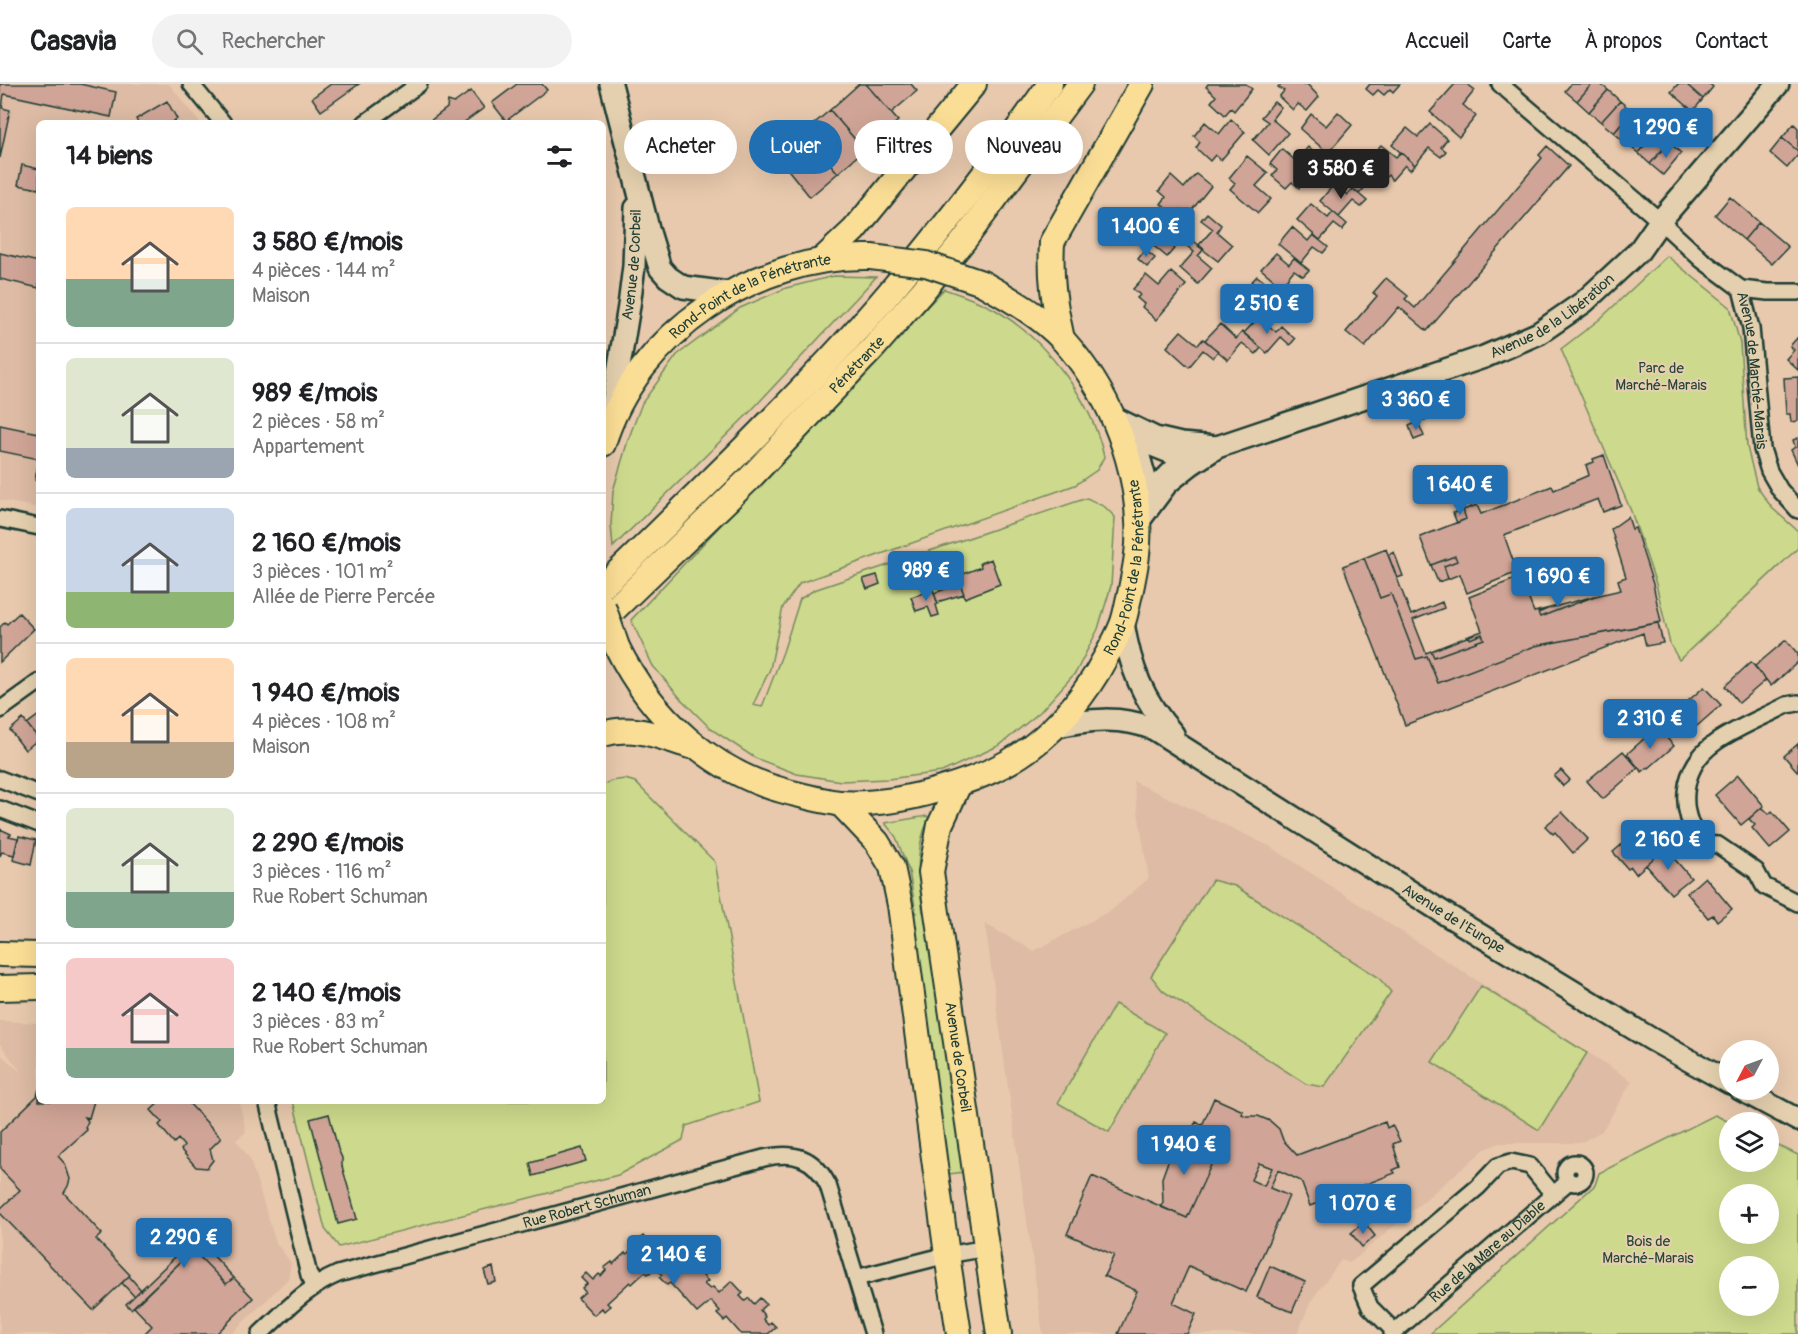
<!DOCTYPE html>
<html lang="fr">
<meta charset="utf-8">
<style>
body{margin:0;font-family:Pangolin,sans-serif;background:#f2f2f2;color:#202124;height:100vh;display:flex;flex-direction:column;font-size:22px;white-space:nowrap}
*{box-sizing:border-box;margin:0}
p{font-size:20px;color:#757577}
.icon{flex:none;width:33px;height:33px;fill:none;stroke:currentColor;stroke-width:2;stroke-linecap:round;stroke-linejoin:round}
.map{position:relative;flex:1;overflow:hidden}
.details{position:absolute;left:36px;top:36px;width:570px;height:984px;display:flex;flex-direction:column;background:#fff;border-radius:9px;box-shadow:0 6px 24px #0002}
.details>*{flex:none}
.banner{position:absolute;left:624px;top:36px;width:570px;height:54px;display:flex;gap:12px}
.needle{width:39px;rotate:229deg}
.fabs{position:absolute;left:1719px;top:956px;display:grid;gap:12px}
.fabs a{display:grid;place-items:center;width:60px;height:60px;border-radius:50%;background:#fff;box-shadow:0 6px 24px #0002;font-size:30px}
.price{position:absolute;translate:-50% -51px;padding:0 14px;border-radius:6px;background:#1f6fb2;color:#fff;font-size:20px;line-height:39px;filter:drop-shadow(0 2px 3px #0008)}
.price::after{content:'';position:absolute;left:50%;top:36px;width:18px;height:14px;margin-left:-9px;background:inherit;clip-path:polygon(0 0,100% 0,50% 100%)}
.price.selected{background:#222;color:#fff}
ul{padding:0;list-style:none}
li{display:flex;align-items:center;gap:18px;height:150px;padding:0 30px}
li+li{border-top:2px solid #e0e0e0}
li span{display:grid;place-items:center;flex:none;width:168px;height:120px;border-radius:9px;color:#555}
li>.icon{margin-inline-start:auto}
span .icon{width:72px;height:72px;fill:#fffc;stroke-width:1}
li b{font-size:26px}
h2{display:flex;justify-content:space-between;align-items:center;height:72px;padding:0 30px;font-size:26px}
.chip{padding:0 21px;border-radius:27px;background:#fff;box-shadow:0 6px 24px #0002;font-size:21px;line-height:54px}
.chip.selected{background:#1f6fb2;color:#fff}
header{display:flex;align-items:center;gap:36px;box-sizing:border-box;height:84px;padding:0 30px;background:#fff;border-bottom:2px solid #e0e0e0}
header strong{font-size:28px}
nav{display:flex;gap:33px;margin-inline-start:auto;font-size:21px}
.search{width:420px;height:54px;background:#f2f2f2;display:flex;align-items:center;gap:15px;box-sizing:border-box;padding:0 21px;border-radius:33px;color:#757577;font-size:22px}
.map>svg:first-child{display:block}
.built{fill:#ddbba4}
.green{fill:#cdd98c;stroke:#768b60;stroke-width:1.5;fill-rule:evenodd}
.building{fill:#d0a597;stroke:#1f3d34;stroke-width:1.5;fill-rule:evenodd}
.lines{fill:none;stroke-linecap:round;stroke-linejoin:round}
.street-casing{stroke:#1f3d34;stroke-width:20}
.secondary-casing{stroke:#1f3d34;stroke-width:26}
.primary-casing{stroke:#1f3d34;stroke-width:28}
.street{stroke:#e4d0ae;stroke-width:15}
.secondary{stroke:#e4d0ae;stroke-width:21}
.primary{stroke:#fbde96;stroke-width:24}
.primary-bridge-casing{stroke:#1f3d34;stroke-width:28;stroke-linecap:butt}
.primary-bridge{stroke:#fbde96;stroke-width:24}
.labels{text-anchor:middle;stroke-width:4.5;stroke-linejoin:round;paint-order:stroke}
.street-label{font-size:15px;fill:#1f3d34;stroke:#e4d0ae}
.park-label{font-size:15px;fill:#284538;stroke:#e4d0ae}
</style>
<header>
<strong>Casavia</strong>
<div class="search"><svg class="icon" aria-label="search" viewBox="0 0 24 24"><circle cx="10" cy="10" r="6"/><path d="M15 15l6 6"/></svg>Rechercher</div>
<nav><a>Accueil</a><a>Carte</a><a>À propos</a><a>Contact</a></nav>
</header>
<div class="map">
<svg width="1798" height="1250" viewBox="0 0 1798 1250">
<rect width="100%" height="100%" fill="#e8c9ad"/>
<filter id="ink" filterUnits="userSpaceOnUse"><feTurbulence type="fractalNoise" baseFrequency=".0167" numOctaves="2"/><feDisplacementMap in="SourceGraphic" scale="12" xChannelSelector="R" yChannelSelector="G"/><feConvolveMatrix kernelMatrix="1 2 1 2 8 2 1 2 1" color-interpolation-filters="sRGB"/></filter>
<g filter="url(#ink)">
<path class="built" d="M0 0H169L200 39H39V424L0 416Z
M1133 697 1269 762 1632 997 1602 1047 1580 1059H1500L1485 1065 1350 1179 1341 1176 1311 1217 1297 1250H1043L985 840 1034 867 1112 826 1149 794Z
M0 937 39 939V1017H239L246 1048 236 1056 250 1075 276 1159 291 1179 288 1195 231 1250H0V970L22 989 0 960Z"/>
<path class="green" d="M1667 172 1730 223 1740 259 1747 363 1757 403 1772 424 1798 447V464L1679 576 1670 560 1656 500 1631 427 1561 265 1600 235Z
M834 192 876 193 747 331 613 463 611 441 613 407 628 356 642 319 677 271 740 224 786 204Z
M944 205C962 211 983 218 999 228 1048 259 1092 316 1104 373L1097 386 1075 401 800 499 783 523 770 585 753 621 762 623 783 568 800 515 814 506 1087 414 1105 423 1115 433 1111 502 1098 545 1076 588 1040 628 1000 661 942 688 888 695 841 697 797 690 755 674 711 645 681 615 653 582 631 536Z
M625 695 635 698 715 778 759 1018 686 1042 683 1056 618 1091 339 1163 325 1145 293 1017H603V701L611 697Z
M927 732 929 735C913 767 919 794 923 828H928L964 1088 949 1090 912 830 916 829 909 787 896 753 885 739Z
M1212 796 1235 802 1378 893 1391 908 1324 1003 1306 1000 1163 907 1151 892Z
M1481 902 1587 969 1539 1046 1432 978Z
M1115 920 1165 949 1109 1048 1058 1019Z
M1715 1031 1729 1038 1730 1077H1768L1769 1057 1798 1071V1250H1430L1595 1101 1599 1089ZM1730 1110H1768V1149H1730ZM1730 1182H1768V1221H1730Z"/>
<path class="building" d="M0 0H80L116 8 111 33 4 10 2 24 10 26 0 74Z
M331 0H359L321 27 312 14Z
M517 0H542L547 6 506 37 492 19Z
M859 0H866L898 37 864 66 830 26Z
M866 0H911L917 7 891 29Z
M1208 0H1246L1252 5 1234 27 1231 24 1225 31 1211 18 1216 12 1206 3Z
M1281 0H1307L1319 13 1307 27 1298 20 1293 26 1279 13 1284 7 1278 3Z
M1370 0H1400L1393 8 1390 5 1384 11 1378 6 1373 11 1366 5Z
M1455 0H1467L1475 6 1463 21 1476 32 1459 53 1430 28Z
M1571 0H1592L1577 17 1565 7Z
M1592 0H1600L1608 6 1589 28 1577 17Z
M1678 0H1686L1703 15 1693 27 1671 8Z
M1686 0H1710L1713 3 1703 15Z
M1608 6 1620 17 1601 38 1589 28Z
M471 7 484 24 463 39H431L430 37 447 24 448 17 454 19Z
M167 17 177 35 170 39H138L136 35Z
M1620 17 1632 27 1614 49 1601 38Z
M1274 18 1281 23 1272 35 1288 49 1269 71 1253 56 1268 38 1261 33Z
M830 26 864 66 838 89 803 49Z
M1632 27 1644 37 1626 59 1614 49Z
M1338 28 1352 41 1328 69 1300 45 1311 30 1326 42Z
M1231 35 1245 48 1221 76 1215 71 1210 77 1196 64 1200 58 1194 52 1205 38 1219 50Z
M1644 37 1656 48 1638 69 1626 59Z
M1430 40 1447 55 1441 63 1446 67 1441 73 1429 64 1415 81 1392 61 1407 44 1418 53Z
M1794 40 1798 44V67L1782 54Z
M1656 48 1669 58 1650 80 1638 69Z
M803 49 838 89 810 113 777 72Z
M1782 54 1798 67V71L1787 84 1770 69Z
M1669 58 1681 69 1663 91 1650 80Z
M1381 61 1396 73 1401 68 1415 81 1410 86 1405 81 1392 96 1388 91 1385 94 1366 78Z
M1547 62 1569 82 1427 247 1399 223 1365 263 1346 248 1377 212 1373 209 1386 194 1408 212 1405 215 1415 224 1542 74 1539 71Z
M1308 63 1322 76 1299 104 1292 98 1286 104 1272 92 1277 86 1270 80 1282 65 1296 77Z
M1247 72 1268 89 1256 102 1271 115 1258 129 1230 105 1235 99 1229 94Z
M1353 77 1366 88 1371 82 1386 95 1381 101 1373 94 1359 110 1339 94Z
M22 81 39 85V105L18 101Z
M1196 90 1211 102 1188 131 1181 125 1175 132 1161 120 1166 113 1159 107 1171 92 1184 104Z
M1334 100 1347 111 1353 105 1367 117 1361 123 1353 117 1339 133 1320 117Z
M1730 113 1759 138 1744 156 1715 131Z
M1311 120 1328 134 1333 128 1347 140 1342 146 1334 140 1320 156 1297 136Z
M1207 129 1221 141 1217 148 1232 161 1218 177 1198 162 1213 145 1201 136Z
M1176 133 1191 145 1167 173 1138 149 1150 135 1164 146Z
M1759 138 1788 163 1772 180 1744 156Z
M1292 143 1308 157 1313 151 1328 163 1323 169 1314 163 1301 179 1278 160Z
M1186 151 1204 165 1198 172 1212 184 1198 200 1180 184 1194 168 1181 157Z
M1145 166 1155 174 1147 183 1138 175Z
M0 169 39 178V204L0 195Z
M1276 169 1289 180 1294 174 1309 186 1303 192 1294 186 1281 202 1261 185Z
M1171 188 1186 201 1156 236 1142 223 1144 220 1137 214 1140 211 1133 205 1146 191 1159 202Z
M1257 192 1270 202 1275 197 1289 209 1284 215 1275 208 1261 225 1242 208Z
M1259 233 1276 248 1281 242 1295 255 1290 261 1281 253 1267 269 1244 249Z
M1220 240 1236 255 1242 248 1261 264 1256 270 1242 259 1228 276 1205 256Z
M1181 247 1198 261 1203 255 1218 267 1213 274 1203 266 1189 283 1167 263Z
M1798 253V286L1786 275 1794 266 1790 262Z
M1798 293V337L1791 338 1790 330H1786L1784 294Z
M1431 319 1436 331 1424 336 1419 323Z
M1418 338 1424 352 1414 356 1409 342Z
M0 341 39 349V396H35L39 375 0 367Z
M1798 354V381L1791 366 1795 363 1793 356Z
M1604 371 1621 421 1603 428 1598 415 1504 451 1517 488 1467 509 1460 490 1448 495 1444 482 1457 477 1455 472 1431 481 1420 453 1466 435 1463 426 1477 421 1481 430 1552 402 1554 406 1589 391 1586 381 1594 378 1593 375Z
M1463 426 1466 435 1457 439 1453 429Z
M1628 433 1632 445 1635 444 1653 500 1661 538 1535 562 1438 599 1427 572 1416 575 1391 510 1380 514 1364 474 1386 465 1411 531 1442 518 1444 524 1413 536 1426 569 1431 567 1434 573 1484 555 1482 550 1470 555 1469 552 1482 547 1469 513 1520 493 1534 528 1550 524 1538 529 1540 533 1595 512 1621 506 1618 496 1626 493 1611 445Z
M1394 468 1403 492 1397 494 1388 471Z
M1455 472 1457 477 1444 482 1448 495 1438 498 1431 481Z
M1364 474 1380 514 1391 510 1416 575 1427 572 1438 599 1535 562 1658 539 1663 559 1646 562 1643 549 1405 641 1343 482Z
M991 475 1000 500 965 514 958 492 981 483 980 479Z
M1529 480 1533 490 1521 495 1517 486Z
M877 491 880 500 867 505 863 495Z
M960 500 964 510 937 518 934 509Z
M933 506 938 520 936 521 939 531 932 533 928 523 916 527 911 513Z
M1595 512 1540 533 1538 529 1550 524Z
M19 529 34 545 0 578V543L5 538 7 540Z
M1482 550 1484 555 1434 573 1431 567 1469 552 1470 555Z
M1786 556 1798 570V578L1771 602 1755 582Z
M1751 578 1766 596 1739 619 1725 602Z
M1704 603 1721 621 1689 649 1673 630Z
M39 631V655L27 640Z
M23 635 39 655 25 666 10 646Z
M1657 643 1674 662 1649 684 1648 683 1642 688 1627 670Z
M1798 660V688L1784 672Z
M1623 667 1638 684 1603 715 1587 697Z
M1561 686 1570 696 1563 702 1554 692Z
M1738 691 1764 722 1741 741 1715 711Z
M1762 723 1769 730 1772 727 1790 748 1770 765 1752 744 1755 741 1749 735Z
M1562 728 1588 755 1573 769 1555 748 1553 750 1545 742Z
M0 745 11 750 9 752 18 754 14 771 2 768 0 772Z
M1633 751 1640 759 1642 757 1655 773 1636 790 1631 783 1628 785 1613 768Z
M19 752 36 756 31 781 13 776Z
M1665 764 1691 794 1671 810 1646 781Z
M1705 793 1732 825 1717 837 1713 831 1708 834 1687 809Z
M39 1005V1017H94L89 1034 85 1033 88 1037 85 1044 87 1046 58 1072 65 1080 70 1095 68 1102 64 1109 102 1150 96 1155 130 1191 93 1226 0 1129V1125L20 1106 0 1085V1048L37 1012Z
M1214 1014 1243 1027 1242 1030 1246 1032H1258L1270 1037 1279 1045 1283 1056 1297 1071 1385 1038 1387 1044 1392 1041 1400 1057 1393 1060 1400 1083 1393 1086 1395 1089 1310 1122 1301 1097 1278 1086 1270 1104 1289 1112 1246 1208 1189 1182 1173 1219 1196 1230 1187 1250H1118L1137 1207 1104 1192 1114 1171 1067 1150 1092 1092 1187 1134 1212 1079 1199 1074 1194 1060ZM1259 1079 1272 1084 1264 1102 1251 1096Z
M161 1017H187L221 1054 210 1065 213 1076 207 1084 196 1083 181 1066 184 1062 178 1055 174 1059 159 1041 162 1038 151 1026Z
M329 1030 338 1065 342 1074V1082L357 1135 338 1140 310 1035Z
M1196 1038 1202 1041 1194 1060 1199 1074 1212 1079 1187 1134 1161 1123 1163 1118 1162 1094 1171 1069 1189 1050Z
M582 1064 586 1077 533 1092 530 1079Z
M1364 1138 1375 1152 1362 1163 1351 1149Z
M643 1152 647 1157 650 1155 657 1160 653 1164 660 1171 673 1160 684 1172 681 1175 687 1182 690 1179 695 1185 702 1179 710 1186 703 1192 708 1197 704 1200 710 1205 713 1203 719 1209 732 1197 743 1209 740 1212 745 1217 749 1214 754 1220 760 1214 766 1220 760 1226 765 1233 763 1235 768 1241 771 1238 776 1243 768 1250H741L727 1234 724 1237 717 1230 720 1227 711 1217 697 1229 670 1199 667 1201 659 1193 662 1191 653 1181 649 1184 652 1187 648 1190 645 1188 632 1200 630 1198 607 1219 610 1222 604 1227 602 1224 594 1231 578 1214 585 1208 582 1204 587 1200 581 1194 586 1189 593 1196 599 1190 601 1192 606 1186 604 1184 612 1178 613 1180 625 1169 627 1170 633 1164 631 1163Z
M196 1153 234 1194 226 1200 193 1166 131 1225 126 1220Z
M193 1166 226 1200 234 1194 253 1214 216 1250H144L152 1242 134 1223Z
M1270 1182 1305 1198 1292 1228 1257 1213Z
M493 1183 496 1198 488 1200 484 1186Z
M129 1192 141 1206 134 1212 122 1199Z"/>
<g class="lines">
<defs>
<g id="street">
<path d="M191 0 223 39"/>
<path id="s1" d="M1500 0 1660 137 1702 176 1741 205 1751 244 1762 365 1769 387 1780 406 1798 426"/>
<path d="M365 39 419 0"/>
<path d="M1741 205 1768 208H1798"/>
<path d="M1144 361 1169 371 1185 372V375L1175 381 1151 405 1140 365V362Z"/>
<path d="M0 435 39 443"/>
<path d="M1798 619 1787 621C1764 633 1738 643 1716 658 1681 682 1676 728 1703 760L1718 761 1756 787 1764 802 1798 819"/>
<path d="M0 626 39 598"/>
<path d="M0 695 39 710"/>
<path d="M0 725 39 740"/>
<path d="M267 1017 309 1191 315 1201"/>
<circle cx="1575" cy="1089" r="10"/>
<path d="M856 1194 947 1171 987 1164"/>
<path d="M1394 1247 1370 1223 1361 1202 1478 1103 1498 1082 1511 1078 1530 1082 1553 1110"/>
<path id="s2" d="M260 1250C285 1227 307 1203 338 1190L764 1074C794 1067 814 1073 828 1101L873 1250"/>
<path id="s3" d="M1392 1250 1569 1097"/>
</g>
<g id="secondary">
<path d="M611 0 649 148 660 184 668 193 683 203 728 209"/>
<path id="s4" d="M611 331 629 222 634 182 636 124"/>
<path d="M1114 334 1155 354 1181 360 1217 363"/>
<path id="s5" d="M1138 438 1167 399 1191 380 1217 363 1484 273 1539 249 1584 218 1639 167 1660 137 1778 0"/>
<path d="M1123 539C1130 583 1143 617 1173 650"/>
<path id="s6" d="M1054 643C1088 635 1121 632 1154 645L1447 831 1651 955 1730 999"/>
<path d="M1740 1005 1798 1036"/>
</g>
<g id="primary">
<path d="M822 176 854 146 974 0"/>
<path d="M1062 255C1054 219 1050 195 1052 158L1142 0"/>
<path id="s7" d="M603 360C637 249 756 170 871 173"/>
<path d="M603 502C647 461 690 417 733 375 787 321 840 267 889 209 946 142 999 72 1050 0"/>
<path id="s8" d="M603 536 748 396 874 263 922 208 965 155 1080 0"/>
<path id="s9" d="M617 563C651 632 712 689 788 708 804 712 822 717 839 719 872 721 907 715 938 706 966 698 995 688 1020 671 1052 650 1078 620 1098 587 1106 572 1116 557 1122 541 1126 531 1127 520 1130 510 1135 486 1140 462 1138 437 1135 371 1107 305 1063 256 1041 232 1010 215 982 199"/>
<path d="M603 650C633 640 661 653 690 662"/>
<path id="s10" d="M959 700 940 741 931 788 999 1250"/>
<path d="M840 719 877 758 892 783 900 821 947 1171 959 1250"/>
<path d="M0 870 39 871"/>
<path d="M0 904 39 903"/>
</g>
</defs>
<use href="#street" class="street-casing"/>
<use href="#secondary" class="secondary-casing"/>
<use href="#primary" class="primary-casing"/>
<use href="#street" class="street"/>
<use href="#secondary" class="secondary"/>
<use href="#primary" class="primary"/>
<defs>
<path id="primary-bridge" d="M871 173 926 180 982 199
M603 522 617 563"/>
</defs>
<use href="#primary-bridge" class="primary-bridge-casing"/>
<use href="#primary-bridge" class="primary-bridge"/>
</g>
</g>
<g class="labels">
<g class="street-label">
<text dy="5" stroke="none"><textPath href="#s4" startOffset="152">Avenue de Corbeil</textPath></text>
<text dy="5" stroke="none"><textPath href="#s7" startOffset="219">Rond-Point de la Pénétrante</textPath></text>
<text dy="5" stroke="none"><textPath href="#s5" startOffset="472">Avenue de la Libération</textPath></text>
<text dy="5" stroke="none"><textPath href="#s8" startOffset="360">Pénétrante</textPath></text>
<text dy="5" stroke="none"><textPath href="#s1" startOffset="399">Avenue de Marché-Marais</textPath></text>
<text dy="5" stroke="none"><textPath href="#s9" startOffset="698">Rond-Point de la Pénétrante</textPath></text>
<text dy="5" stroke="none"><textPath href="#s6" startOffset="456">Avenue de l'Europe</textPath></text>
<text dy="5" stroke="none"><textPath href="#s10" startOffset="280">Avenue de Corbeil</textPath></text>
<text dy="5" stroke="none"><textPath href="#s2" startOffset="357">Rue Robert Schuman</textPath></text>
<text dy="5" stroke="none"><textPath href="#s3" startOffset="126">Rue de la Mare au Diable</textPath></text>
</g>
<g class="park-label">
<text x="1661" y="289">Parc de<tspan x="1661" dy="17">Marché-Marais</tspan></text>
<text x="1648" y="1162">Bois de<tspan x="1648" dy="17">Marché-Marais</tspan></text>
</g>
</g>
</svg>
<div class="fabs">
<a><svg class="needle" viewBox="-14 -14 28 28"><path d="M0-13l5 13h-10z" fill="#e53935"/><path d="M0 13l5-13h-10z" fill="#757577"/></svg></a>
<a><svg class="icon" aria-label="layers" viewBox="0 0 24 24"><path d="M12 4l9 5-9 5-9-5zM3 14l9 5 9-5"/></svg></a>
<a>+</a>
<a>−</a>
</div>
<b class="price" style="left:1666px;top:75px">1 290 €</b>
<b class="price selected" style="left:1341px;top:116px">3 580 €</b>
<b class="price" style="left:1146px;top:174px">1 400 €</b>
<b class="price" style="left:1267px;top:251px">2 510 €</b>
<b class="price" style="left:1416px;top:347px">3 360 €</b>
<b class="price" style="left:1460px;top:432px">1 640 €</b>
<b class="price" style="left:926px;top:518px">989 €</b>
<b class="price" style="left:1558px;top:524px">1 690 €</b>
<b class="price" style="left:1650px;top:666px">2 310 €</b>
<b class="price" style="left:1668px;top:787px">2 160 €</b>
<b class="price" style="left:1184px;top:1092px">1 940 €</b>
<b class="price" style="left:1363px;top:1151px">1 070 €</b>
<b class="price" style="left:184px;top:1185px">2 290 €</b>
<b class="price" style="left:674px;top:1202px">2 140 €</b>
<div class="banner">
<a class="chip">Acheter</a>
<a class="chip selected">Louer</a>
<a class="chip">Filtres</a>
<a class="chip">Nouveau</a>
</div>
<section class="details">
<h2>14 biens<svg class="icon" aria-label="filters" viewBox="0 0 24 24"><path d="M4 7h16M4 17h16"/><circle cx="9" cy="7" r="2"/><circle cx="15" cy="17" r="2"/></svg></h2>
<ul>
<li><span style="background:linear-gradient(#ffd9b3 60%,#7fa58c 0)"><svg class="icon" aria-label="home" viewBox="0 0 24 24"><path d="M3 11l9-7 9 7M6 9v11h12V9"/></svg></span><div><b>3 580 €/mois</b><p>4 pièces · 144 m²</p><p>Maison</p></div></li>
<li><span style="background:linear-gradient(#dfe7d0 75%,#9aa5b1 0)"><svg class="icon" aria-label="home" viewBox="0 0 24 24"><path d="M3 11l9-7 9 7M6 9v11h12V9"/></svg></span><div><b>989 €/mois</b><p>2 pièces · 58 m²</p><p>Appartement</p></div></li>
<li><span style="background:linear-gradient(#c9d6e8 70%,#8fb573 0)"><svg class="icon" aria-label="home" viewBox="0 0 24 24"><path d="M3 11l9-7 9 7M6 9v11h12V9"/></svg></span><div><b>2 160 €/mois</b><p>3 pièces · 101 m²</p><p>Allée de Pierre Percée</p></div></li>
<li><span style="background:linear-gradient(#ffd9b3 70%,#b9a48a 0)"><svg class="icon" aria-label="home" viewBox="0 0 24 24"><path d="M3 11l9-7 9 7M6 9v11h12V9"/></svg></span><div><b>1 940 €/mois</b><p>4 pièces · 108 m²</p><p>Maison</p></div></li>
<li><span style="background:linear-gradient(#dfe7d0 70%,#7fa58c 0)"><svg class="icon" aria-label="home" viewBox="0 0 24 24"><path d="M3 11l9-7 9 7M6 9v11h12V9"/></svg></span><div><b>2 290 €/mois</b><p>3 pièces · 116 m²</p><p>Rue Robert Schuman</p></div></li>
<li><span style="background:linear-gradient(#f6c9c9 75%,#7fa58c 0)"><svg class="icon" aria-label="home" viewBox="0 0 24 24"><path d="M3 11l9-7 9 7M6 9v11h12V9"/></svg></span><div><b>2 140 €/mois</b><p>3 pièces · 83 m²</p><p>Rue Robert Schuman</p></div></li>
</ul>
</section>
</div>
